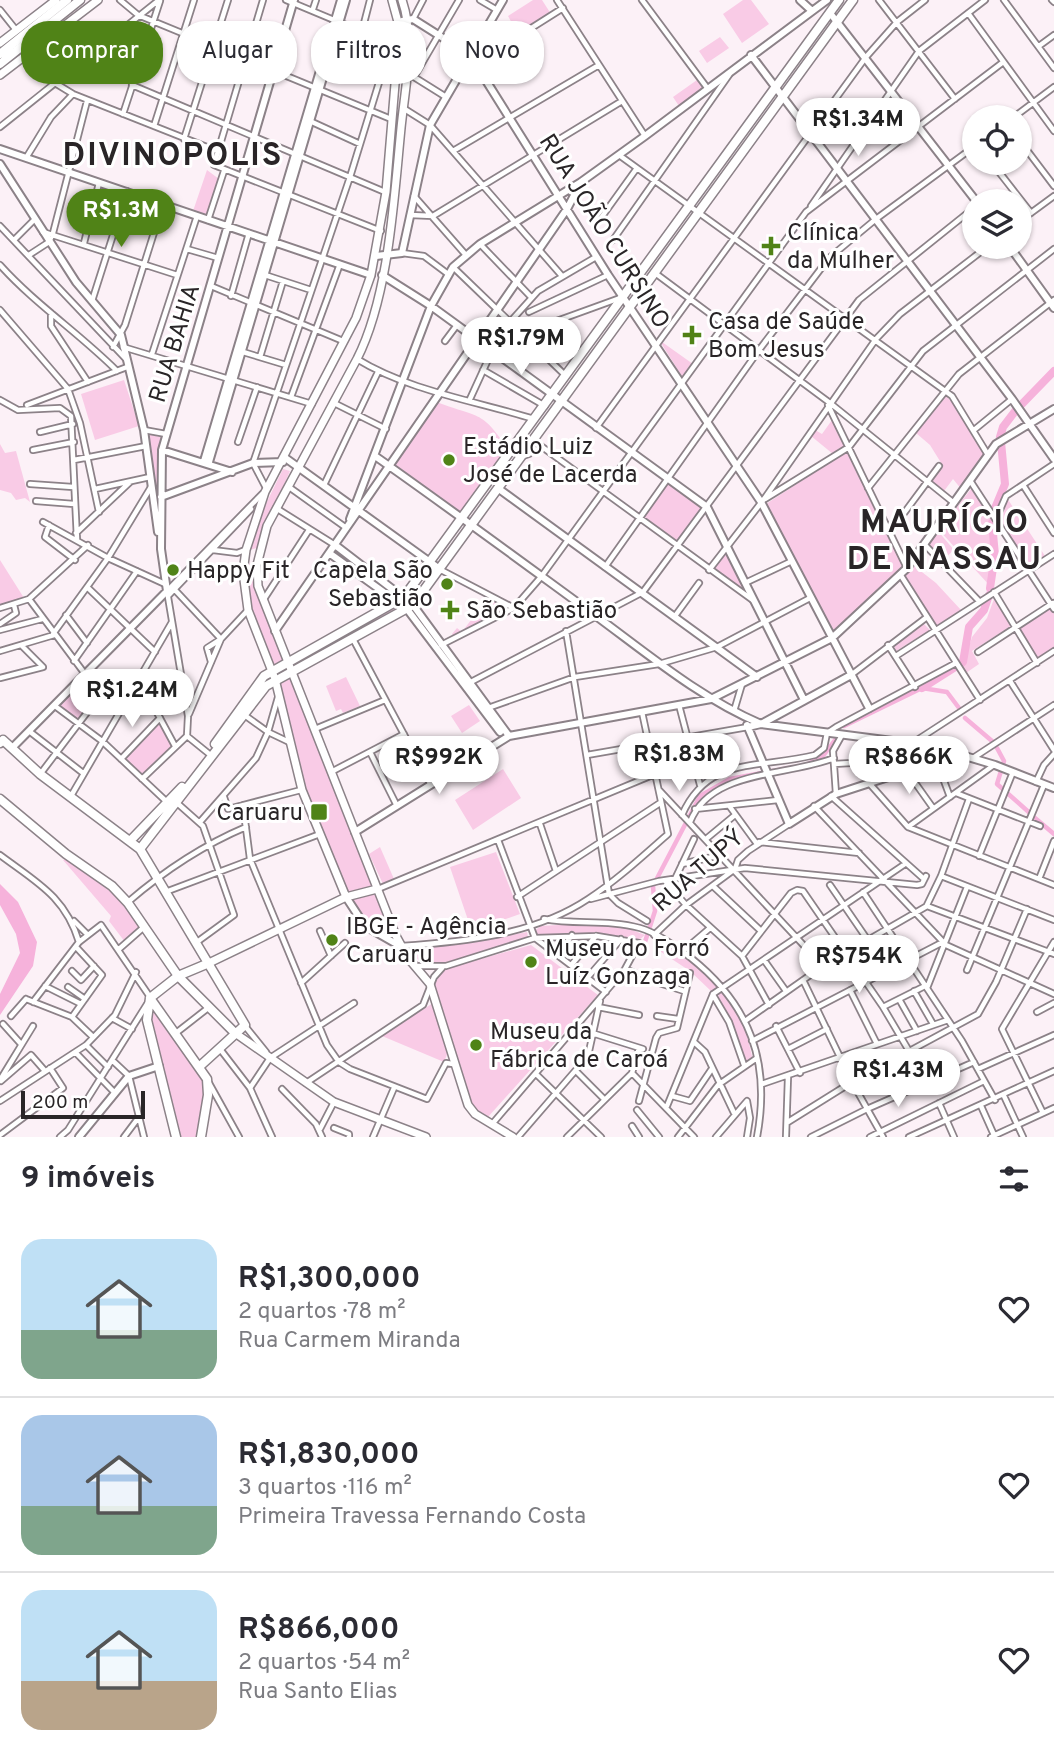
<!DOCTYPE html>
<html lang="pt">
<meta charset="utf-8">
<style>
body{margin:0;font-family:Overpass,sans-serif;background:#f2f2f3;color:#2b2b33;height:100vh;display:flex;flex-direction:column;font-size:26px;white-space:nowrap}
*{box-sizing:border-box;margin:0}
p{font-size:23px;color:#7c7c81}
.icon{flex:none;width:38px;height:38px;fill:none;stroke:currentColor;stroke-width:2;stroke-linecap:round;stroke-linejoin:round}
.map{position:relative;height:1137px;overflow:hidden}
.details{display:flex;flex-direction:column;background:#fff;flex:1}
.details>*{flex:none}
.hud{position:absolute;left:21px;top:21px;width:700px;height:63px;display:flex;gap:14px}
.buttons{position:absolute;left:962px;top:105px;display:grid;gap:14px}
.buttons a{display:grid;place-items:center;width:70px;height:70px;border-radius:50%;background:#fff;box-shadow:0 2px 5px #0004;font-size:35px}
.scale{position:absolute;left:21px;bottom:18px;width:124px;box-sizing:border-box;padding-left:7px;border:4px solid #292527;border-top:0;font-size:19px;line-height:24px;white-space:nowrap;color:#292527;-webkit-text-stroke:5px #fff;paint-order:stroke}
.price{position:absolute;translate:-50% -60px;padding:0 16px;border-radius:24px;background:#fff;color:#222;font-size:23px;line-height:46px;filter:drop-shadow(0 2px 4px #0008)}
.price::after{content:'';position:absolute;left:50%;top:42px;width:21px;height:16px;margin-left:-10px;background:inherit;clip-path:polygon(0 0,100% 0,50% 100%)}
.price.active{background:#508317;color:#fff}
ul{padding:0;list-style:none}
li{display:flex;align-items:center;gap:21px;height:175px;padding:0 21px}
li+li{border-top:2px solid #e1e1e2}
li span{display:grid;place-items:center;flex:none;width:196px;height:140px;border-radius:21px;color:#555}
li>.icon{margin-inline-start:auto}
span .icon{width:84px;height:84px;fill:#fffc;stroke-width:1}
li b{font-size:30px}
h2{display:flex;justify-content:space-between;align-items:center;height:84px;padding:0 21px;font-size:30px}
.tag{padding:0 24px;border-radius:28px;background:#fff;box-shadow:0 2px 5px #0004;font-size:24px;line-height:63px}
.tag.active{background:#508317;color:#fff}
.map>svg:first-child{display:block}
.green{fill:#f9cbe6}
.water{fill:#f6b2db}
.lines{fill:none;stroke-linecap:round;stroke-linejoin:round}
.canal{stroke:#f6b2db;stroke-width:4.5}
.river{stroke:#f6b2db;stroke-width:8}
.minor-casing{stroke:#8c8288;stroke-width:8}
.tertiary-casing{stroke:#8c8288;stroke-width:10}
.secondary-casing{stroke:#8c8288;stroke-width:10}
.primary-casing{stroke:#8c8288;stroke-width:11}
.trunk-casing{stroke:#8c8288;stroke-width:11}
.minor{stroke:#fff;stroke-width:4.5}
.tertiary{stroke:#fff;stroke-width:6}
.secondary{stroke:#fff;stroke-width:7}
.primary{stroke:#fff;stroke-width:8}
.trunk{stroke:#fff;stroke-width:8}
.poi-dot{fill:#508317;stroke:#fff;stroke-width:2.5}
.labels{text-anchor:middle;stroke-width:6;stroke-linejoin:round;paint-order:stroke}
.street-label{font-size:24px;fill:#292527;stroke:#fff}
.poi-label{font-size:24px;fill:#292527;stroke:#fff;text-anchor:start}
.district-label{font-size:32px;font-weight:bold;letter-spacing:2px;fill:#292527;stroke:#fff}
</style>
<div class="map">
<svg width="1054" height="1137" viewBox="0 0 1054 1137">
<rect width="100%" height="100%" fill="#fcf1f7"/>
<path class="green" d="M533 0H542L551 14 518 34 508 16Z
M743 0H751L769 24 742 43 723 14Z
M720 37 729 48 707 63 699 51Z
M697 80 703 88 679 106 673 97Z
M207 170 219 179 207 218 192 214Z
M662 342 693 364 683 378 661 343Z
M124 380 139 426 95 440 81 394Z
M944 395 955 404 985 453 962 490 953 479 944 491 932 482 943 466 930 445 916 433Z
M434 401C479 419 480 407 510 452L463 515 392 463Z
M832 420 845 447 833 454 811 436 815 430 822 434Z
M147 434 164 438 160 527Z
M0 444 5 453 16 451 30 502 25 498 16 500 11 493 0 490Z
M847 451 903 567 832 632 766 504Z
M283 469 290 471 257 548 249 550 259 518Z
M669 482 704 507 679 543 643 518Z
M971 489 990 516 993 555 990 586 939 530 945 522 953 529 957 524 949 517Z
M1007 498 1045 556 1030 566 998 519Z
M938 531 954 550 943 560 928 545Z
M726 553 743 586V590L713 570Z
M0 560 24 598 0 607Z
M249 563 254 567 286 661 273 666 252 615 245 566Z
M913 565 936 583 961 610 937 626 904 575Z
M486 597 510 609 454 637 452 634 457 628 462 632 474 616 477 617Z
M994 599 1011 626 972 651 979 664 966 673 963 667 972 637 987 618Z
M399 604 405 608 294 667 291 663Z
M1050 607 1054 614V648L1038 659 1018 627Z
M923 623 930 630 896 651 894 645Z
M292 671 376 888 346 895 305 796 276 680Z
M346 677 360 706 343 713 341 709 336 711 326 686Z
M76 685 95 701 77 721 57 706Z
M469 705 480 721 462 733 451 716Z
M160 719 174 745 143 777 124 759Z
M503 769 521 798 473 830 455 800Z
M380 847 394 879 383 884 369 854Z
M496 852 520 914 483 927 481 920 469 923 450 867Z
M66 859 108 884 142 926 125 942 109 921 111 916 63 860Z
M376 890 398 944 368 927 348 897Z
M593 923 622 926 645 935 638 941 573 933 537 935 534 931 541 926Z
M527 932 528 937C502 947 426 980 408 951L413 947 470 943Z
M660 939 684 954 720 987 711 991 690 971 658 950 654 943Z
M531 945 598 995 488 1117 476 1111 468 1101 433 980 441 970Z
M724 992 744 1023 753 1060 745 1061 718 998 719 993Z
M433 1003 448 1052 444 1062 382 1036Z
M154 1010 205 1080 199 1137H179L150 1017Z"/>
<path class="water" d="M0 884 18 902 37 942 33 966 0 1015V994L20 953 16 934 0 905Z"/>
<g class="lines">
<path class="canal" d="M965 718 992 741
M844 726 922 688 947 692 962 712
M997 748 1004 761 997 784 1032 815
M808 764 823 756 835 740
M1035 818 1054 834
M643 948 655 911 653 886 700 796 730 779 789 768"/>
<path class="river" d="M1022 404 1054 371
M1000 437 1003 427 1016 410
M993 513 1005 484 1001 442
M990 588 995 555 992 523
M922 688 963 662 969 627 984 610 989 595"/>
<defs>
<path id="minor" d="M120 0 138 15 391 119
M263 0 214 165 381 231
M286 0 389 43
M480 0 497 10
M557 0 645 136
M642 0 708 89
M879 0 955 99
M1004 0 1054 68
M1052 0 1054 2
M313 9 316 0
M0 10 16 30
M968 13 1054 131
M413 19 423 0
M362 31 370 0
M1039 46 1054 35
M31 53 55 83 73 94 217 151
M492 53 563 8
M330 58 379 77
M414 77 459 0
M414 77 446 97
M132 85 385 192
M403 108 430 125 562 276
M123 114 160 1
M1014 117 1054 87
M312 122 360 144
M154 126 194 0
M0 127 159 0
M184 139 228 0
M1020 141 1054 186
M453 151 599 65
M619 155 952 396 988 455
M26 158 51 117 73 94
M992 163 1031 213
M414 196 465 254
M811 206 919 51 985 0
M410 215 433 216 622 101
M601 218 637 168
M208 220 224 171
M1020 221 1054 196
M0 226 125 358
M43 232 177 275
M15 239 35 219
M613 240 729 75
M84 243 99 183
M480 244 531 297
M187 249 218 258
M402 253 424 256 448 274
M29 255 49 242 53 233 87 101
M0 265C35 304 79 333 117 371
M453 267 566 376
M655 273 830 403 954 503
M265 275 311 290
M211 286 343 341
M231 296 249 233
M92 301 127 191
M0 310 68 389 80 423 99 512
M529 312 608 275
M51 313V326L88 382
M510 322 538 291 596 257
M445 341 457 325
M113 347 125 325 163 204
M123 347 312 404
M243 352 286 365
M152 354 197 216
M260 357 283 281
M357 359C409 391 476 401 534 419
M483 370 545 406
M291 397 340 264
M470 399 492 351 551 323 620 298
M0 400 18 410 60 408 71 416 77 539
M334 403 386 429
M27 405 127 367
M828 405 907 568
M596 428 866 57 897 22 925 0
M144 430 166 434
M974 430 1012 399
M40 432 73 424
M534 441 754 601
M238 442 257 387
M33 450 74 442
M523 456 529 454 532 444
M74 460 146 446
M971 482 1054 609
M30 484 73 487
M324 485 378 372
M1023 485 1054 533
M289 487 345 527
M266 488 253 463 350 177 396 27
M868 488 959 374 1054 300
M95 489 150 477
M765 499 849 447 923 351 1054 249
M36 501 74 504
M276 508 335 545
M996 519 1006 496 1054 464
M43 522 108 558 165 584
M49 525 45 537 75 560
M890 532 939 466
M76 533 130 482
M925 545 979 601
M213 550 237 553 245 550
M605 567 759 350 829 258 876 219 975 146
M441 570 514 608
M709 570 764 499 876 339 900 314 987 247
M900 574 980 700
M745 583 792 561
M87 587 155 652
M175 590 221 639 207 648 211 662
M994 592 1037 663
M168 596 251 509
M29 599 85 674
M264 599 309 530
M0 608 29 599 88 545
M66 615 87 643
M675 616 699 583
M0 624 16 613 14 605
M0 630 42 619
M566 631 609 894 618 903 647 921
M53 634 108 558 151 487
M353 639 431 785
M441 645 514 608 541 577 806 212 1002 63
M888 645 915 687
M0 651 54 635
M978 652 1053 603
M896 656 1054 554
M74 661 137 571
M851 675 927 617
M0 678 43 667 22 646
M140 681 175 746
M1010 681 1054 750
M469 683 643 592 859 300 975 207
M679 705 700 785
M55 706 102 741 168 803
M488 708 575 677 659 664 717 647 810 598
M734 711 742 684
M189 714 221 639 248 610
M243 714 268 732 289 742
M315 729 385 700
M29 731 83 773
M865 738 870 782
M911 744 1054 651
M931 746 950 797
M370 752 397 806
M208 753 187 736 188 716 167 591 262 494
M587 755 748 727
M973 758 1054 705
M121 759 160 718
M834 764 868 762
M906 770 933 808
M331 772 404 734
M41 773 95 702 77 683
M142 779 187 736
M1036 782 1044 765 1054 754
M869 783 908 827 1054 885
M659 790 823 966
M956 793 1040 826
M836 794 833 751 842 735
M71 796 172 622
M831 796 924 879
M224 797 228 809 301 790
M176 802 203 826 234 915 197 942
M243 805 250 859 327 1045 339 1062 350 1069 427 1099 446 1063 453 1064
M814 806 946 945 1054 994
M730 807 757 844
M695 809 778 800
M682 815C708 755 761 769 815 755L824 748 827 733 836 727 956 663
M200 822 256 758 268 732 278 697
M690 822C711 769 786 777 834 758
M540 824 556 871
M908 827 994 765
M706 839 735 815
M498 840 535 938 606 992
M759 842 859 853
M0 855C36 882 65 896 79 942
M979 856 1013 772
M682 864 721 855
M941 876 1054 920
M675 879 694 839
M1039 879 1054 841
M666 882 686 905 742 956 769 1005
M830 885 867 939
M714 887 761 931
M378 889 655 774
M168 891 320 834
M863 892 962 1041 995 1100
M517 897 660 803
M591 899 659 881 745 868 917 885 922 884 926 876
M128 902C164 871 201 846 246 827
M927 905 941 876 969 799
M927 906 1054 954
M544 919C576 925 608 919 640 928 657 933 677 947 691 958 750 1005 771 1062 757 1137
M74 921 88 935
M320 931 331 956
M654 935 686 905 735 869 738 860 748 851 789 824
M401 946C464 942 534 935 588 899 616 881 643 856 668 834L642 712
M119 949 144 927
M683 951 710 928
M559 954 572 935
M742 956 791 893 797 890 803 891 883 1007 928 1083
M764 960 786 991
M572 964 596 936
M416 966H446L535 938 597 936 639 943 625 969 493 1123
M625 969 639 975
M967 970 1044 785
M72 971 81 980 94 966
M588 977 621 939
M803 980 852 1082 883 1137
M653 981 684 991
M301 983 345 943
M45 986 81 1004
M68 987 85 999
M927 988 967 887
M850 990 877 1044
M914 991 933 1024
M713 994 905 864
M713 995 729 1022 744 1065
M26 999 72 1017 93 1037
M899 999 917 1031
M33 1002 79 942 101 925 150 997
M598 1007 639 1015
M883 1007 925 986
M1037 1012 1054 1003
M11 1016 26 999
M657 1016 678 1019
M72 1017 102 975 77 948
M112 1018 132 1029
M745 1021 823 966 927 906
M3 1024 21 1044
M245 1026 266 1052
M776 1026 800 1073
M576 1028 643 1049
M176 1033 208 1008
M752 1041 943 942
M694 1042 705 1052 734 1113
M86 1045 108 1067
M220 1049 250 1088 272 1137
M788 1049 827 1029
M76 1053 114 1092
M113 1061 129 1076 144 1137
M978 1069 1054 1035
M577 1072 603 1098
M632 1073 694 1137
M536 1074 601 1137
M0 1080 33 1026
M1 1081 31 1055 45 1071
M209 1083 239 1137
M306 1083 423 1005 434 977 442 968
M762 1084 948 1020
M250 1088 270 1058 354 1003
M282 1089 316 1124 322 1137
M672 1096 690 1101 711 1070
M1004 1096 1023 1137
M0 1101 86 1045 115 1015 136 972
M639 1101 656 1038 659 1033 677 1028 690 973
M939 1103 954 1137
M667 1106 713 994
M981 1106 994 1135
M637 1110 659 1137
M1043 1113 1002 1029 1054 942
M788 1122 852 1082 978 1014 996 982 1027 909
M632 1126 639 1137
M334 1128 349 1134V1137
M320 1129 334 1102
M0 1135 63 1088 50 1068
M60 1137 68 1130 147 1004
M124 1137 139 1117
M373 1137 394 1088
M518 1137 588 1056 600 1001
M567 1137 632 1073 639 1048
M678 1137 718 1085 757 1058
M716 1137 747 1101 750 1118 747 1137
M786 1137 788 1077
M811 1137 867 1109 974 1062
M870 1137 984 1081
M909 1137 1054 1071
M991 1137 1054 1108"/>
<path id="tertiary" d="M800 0 812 11
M830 13 976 201
M402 21 413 19 470 55 608 275 761 502 869 708
M751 55 1012 399 1054 459
M0 149 371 275
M0 164 76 282 121 335 144 430 158 532
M1010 247 1054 308
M376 256 402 253 430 125 503 0
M382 275 431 306 707 507 804 700
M162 450 232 472
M375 456C449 508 522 562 596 616 649 655 700 698 761 724L851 675
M284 457 441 570
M204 461 341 0
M209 462 346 0
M499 489 757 677
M161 497 253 463 283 462
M350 519 431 306 453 267 480 244 581 182 645 136 827 0
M335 545 413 605 509 736
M329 553 407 609 500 732
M275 631 567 209 581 182
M747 725 789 824 836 794 959 754
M748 727 761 724 931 746 995 765 1054 788
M12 748 167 591 161 549 162 450 294 0
M355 832 509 736 711 699 832 638 907 568 996 444 1054 409
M346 897 365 926 400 946
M79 1137 129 1076 159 1066"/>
<path id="secondary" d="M402 0C416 40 405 87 401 128 394 198 389 296 357 359L267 526 257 565 258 586 396 936 408 958 430 984 468 1105 475 1114 513 1137
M0 43 56 0
M0 75 98 0
M346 897 302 790 275 679 248 610 243 572 246 550 265 492 356 318 371 275 386 192 398 48V22L392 0
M209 963 346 897 377 889
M235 1033 334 1102 426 1137"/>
<path id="primary" d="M0 743 3 740 40 774 140 849 245 1025 199 1067
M215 744 264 676 404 597 839 0
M0 799 66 854 112 886 128 903 178 976 235 1033
M130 841 182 787
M140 849 266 686 413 605 853 0
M150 998 207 1079 208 1095 201 1137
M150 998 147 1020 176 1137
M150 998 178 976 209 963"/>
<path id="trunk" d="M0 54 67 0
M0 64 80 0"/>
</defs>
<use href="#minor" class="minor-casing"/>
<use href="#tertiary" class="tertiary-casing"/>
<use href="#secondary" class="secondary-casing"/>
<use href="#primary" class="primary-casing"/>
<use href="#trunk" class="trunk-casing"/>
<use href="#minor" class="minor"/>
<use href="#tertiary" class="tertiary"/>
<use href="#secondary" class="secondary"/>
<use href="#primary" class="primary"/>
<use href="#trunk" class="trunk"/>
</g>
<g class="poi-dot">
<path d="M767.5 235.5h7v7h7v7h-7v7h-7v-7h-7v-7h7z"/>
<path d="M688.5 324.5h7v7h7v7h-7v7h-7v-7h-7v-7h7z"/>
<circle cx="449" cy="460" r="7"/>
<circle cx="173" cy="570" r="7"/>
<circle cx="447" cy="584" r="7"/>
<path d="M446.5 599.5h7v7h7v7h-7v7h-7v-7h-7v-7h7z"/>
<rect x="310" y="803" width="18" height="18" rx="3.5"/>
<circle cx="332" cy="940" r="7"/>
<circle cx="531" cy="962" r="7"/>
<circle cx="476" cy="1045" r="7"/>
</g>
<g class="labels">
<g class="street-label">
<text transform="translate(605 231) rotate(58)" y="8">RUA JOÃO CURSINO</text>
<text transform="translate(174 343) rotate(-73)" y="8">RUA BAHIA</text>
<text transform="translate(698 870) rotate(-41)" y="8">RUA TUPÝ</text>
</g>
<g class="poi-label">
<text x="787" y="240">Clínica<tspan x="787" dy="28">da Mulher</tspan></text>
<text x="708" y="329">Casa de Saúde<tspan x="708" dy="28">Bom Jesus</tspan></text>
<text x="463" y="454">Estádio Luiz<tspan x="463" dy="28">José de Lacerda</tspan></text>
<text x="187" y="578">Happy Fit</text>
<text x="433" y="578" text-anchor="end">Capela São<tspan x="433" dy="28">Sebastião</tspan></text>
<text x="466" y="618">São Sebastião</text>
<text x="303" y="820" text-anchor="end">Caruaru</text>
<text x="346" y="934">IBGE - Agência<tspan x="346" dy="28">Caruaru</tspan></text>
<text x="545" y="956">Museu do Forró<tspan x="545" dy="28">Luíz Gonzaga</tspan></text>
<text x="490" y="1039">Museu da<tspan x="490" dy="28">Fábrica de Caroá</tspan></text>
</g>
<g class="district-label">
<text x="173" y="165">DIVINOPOLIS</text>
<text x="945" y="532">MAURÍCIO<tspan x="945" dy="37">DE NASSAU</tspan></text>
</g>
</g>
</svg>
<div class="buttons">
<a><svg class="icon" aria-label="locate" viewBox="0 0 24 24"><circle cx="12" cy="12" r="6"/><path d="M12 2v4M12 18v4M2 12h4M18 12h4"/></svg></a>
<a><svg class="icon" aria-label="layers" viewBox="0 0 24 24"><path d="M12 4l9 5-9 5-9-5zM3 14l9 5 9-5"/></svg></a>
</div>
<div class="scale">200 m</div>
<b class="price" style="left:858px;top:158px">R$1.34M</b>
<b class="price active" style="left:121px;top:249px">R$1.3M</b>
<b class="price" style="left:521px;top:377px">R$1.79M</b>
<b class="price" style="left:132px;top:729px">R$1.24M</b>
<b class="price" style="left:679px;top:793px">R$1.83M</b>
<b class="price" style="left:439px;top:796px">R$992K</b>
<b class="price" style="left:909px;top:796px">R$866K</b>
<b class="price" style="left:859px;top:995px">R$754K</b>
<b class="price" style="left:898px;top:1109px">R$1.43M</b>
<div class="hud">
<a class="tag active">Comprar</a>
<a class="tag">Alugar</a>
<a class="tag">Filtros</a>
<a class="tag">Novo</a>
</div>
</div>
<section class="details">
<h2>9 imóveis<svg class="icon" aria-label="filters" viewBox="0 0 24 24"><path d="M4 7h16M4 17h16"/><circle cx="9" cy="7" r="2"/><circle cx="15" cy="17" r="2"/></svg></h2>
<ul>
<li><span style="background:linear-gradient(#bfe0f5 65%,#7fa58c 0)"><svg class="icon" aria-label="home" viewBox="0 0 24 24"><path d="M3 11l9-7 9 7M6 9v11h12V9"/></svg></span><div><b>R$1,300,000</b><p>2 quartos · 78 m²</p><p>Rua Carmem Miranda</p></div><svg class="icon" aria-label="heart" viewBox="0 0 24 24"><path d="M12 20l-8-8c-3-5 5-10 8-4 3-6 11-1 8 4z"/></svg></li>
<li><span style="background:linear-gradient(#a9c7e8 65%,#7fa58c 0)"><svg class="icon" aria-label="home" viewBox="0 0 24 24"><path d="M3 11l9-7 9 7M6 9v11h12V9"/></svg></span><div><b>R$1,830,000</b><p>3 quartos · 116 m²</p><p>Primeira Travessa Fernando Costa</p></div><svg class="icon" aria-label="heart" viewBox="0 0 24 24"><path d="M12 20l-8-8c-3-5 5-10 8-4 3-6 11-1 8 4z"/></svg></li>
<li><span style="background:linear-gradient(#bfe0f5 65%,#b9a48a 0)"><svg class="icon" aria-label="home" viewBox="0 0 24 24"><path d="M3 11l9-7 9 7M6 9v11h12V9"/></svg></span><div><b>R$866,000</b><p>2 quartos · 54 m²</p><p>Rua Santo Elias</p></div><svg class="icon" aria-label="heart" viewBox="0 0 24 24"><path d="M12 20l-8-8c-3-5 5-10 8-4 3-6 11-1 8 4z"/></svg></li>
</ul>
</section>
